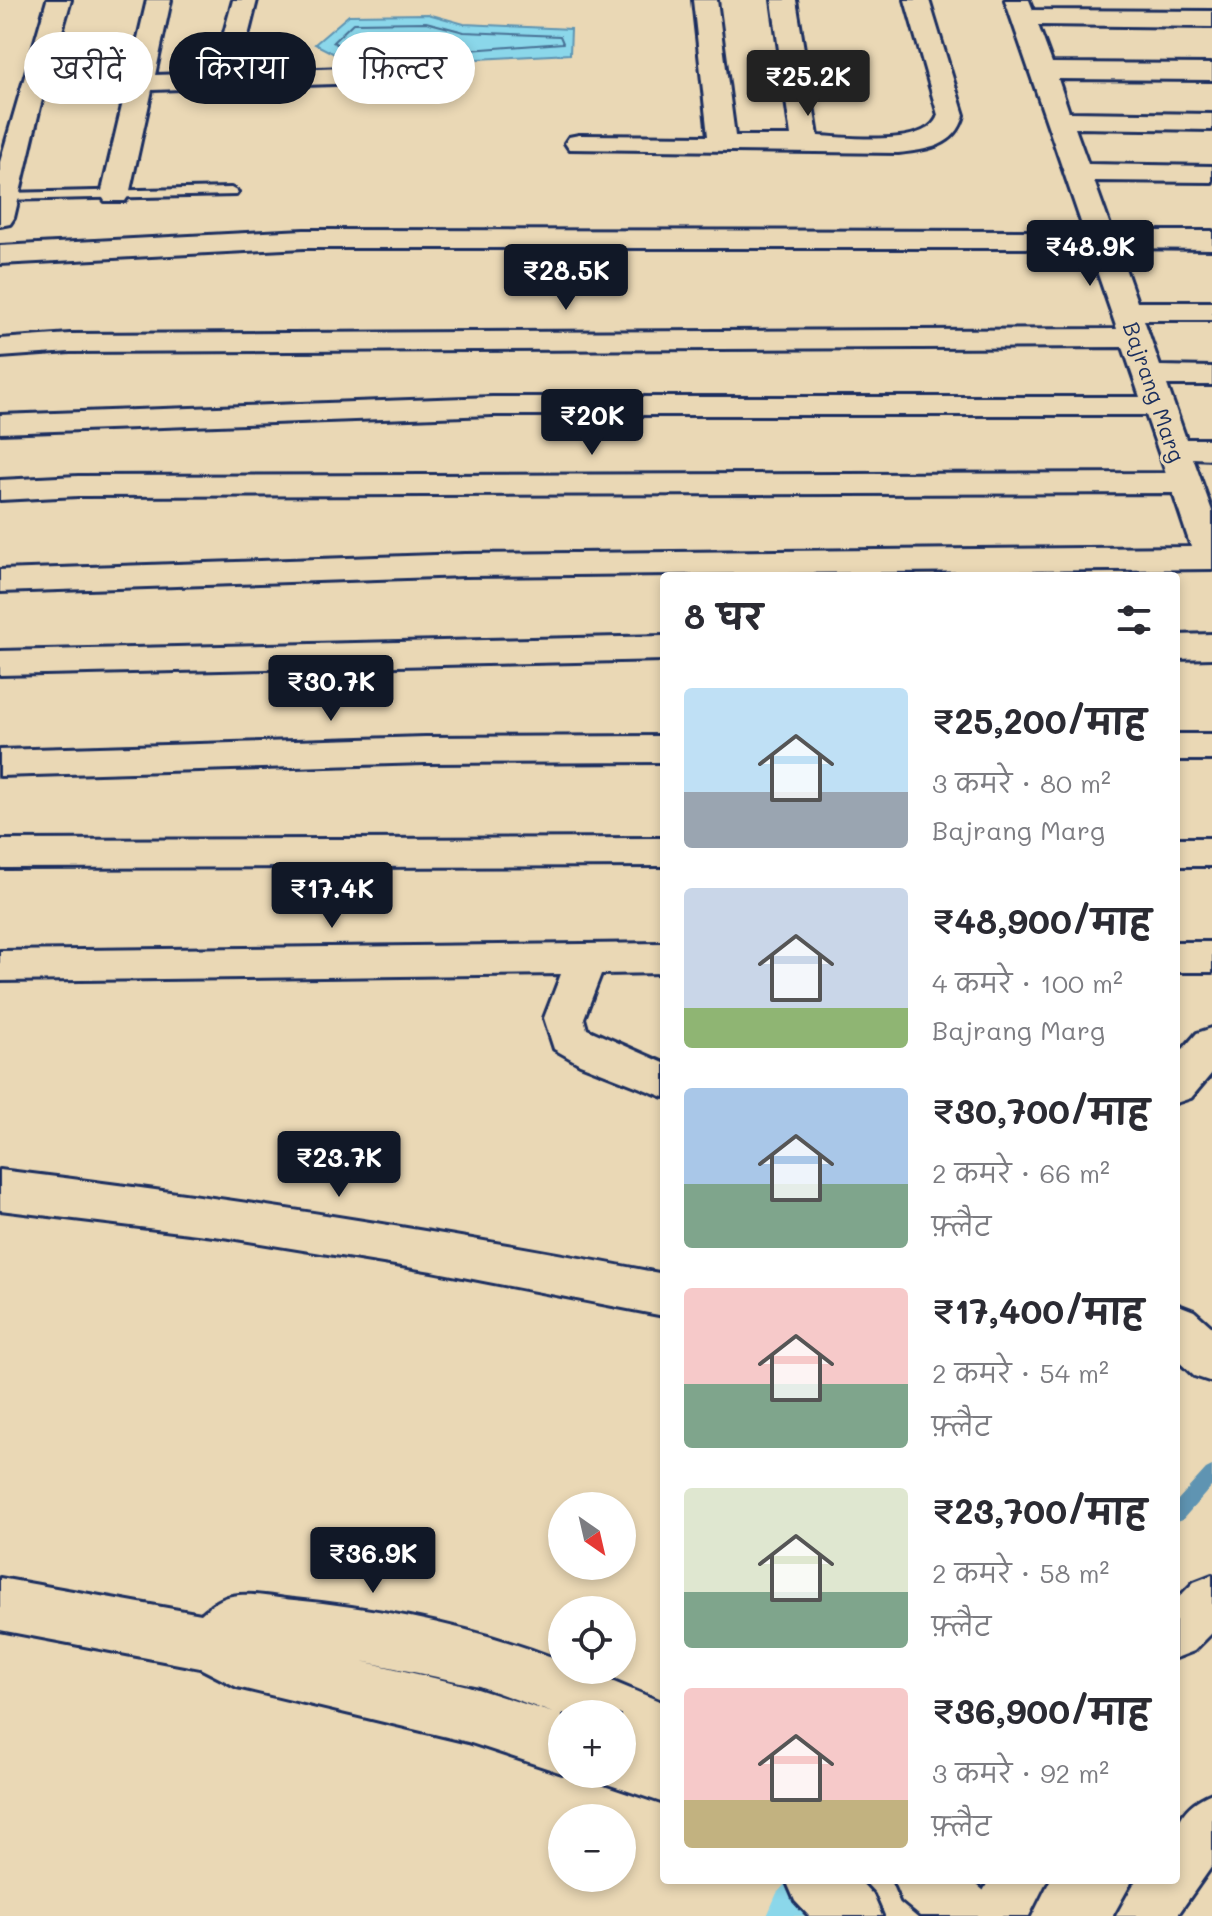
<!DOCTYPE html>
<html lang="hi">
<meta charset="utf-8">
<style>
body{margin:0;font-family:Mali,"Playpen Sans Deva",sans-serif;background:#f2f2f3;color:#2b2b33;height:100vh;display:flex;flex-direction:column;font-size:30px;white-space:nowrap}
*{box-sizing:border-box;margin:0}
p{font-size:26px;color:#7c7c81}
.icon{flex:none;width:44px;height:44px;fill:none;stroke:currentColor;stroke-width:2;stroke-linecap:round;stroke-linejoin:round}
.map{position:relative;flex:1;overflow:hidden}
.panel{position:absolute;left:660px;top:572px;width:520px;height:1312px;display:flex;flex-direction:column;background:#fff;border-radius:8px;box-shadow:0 4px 12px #0003}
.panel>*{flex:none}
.banner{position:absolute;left:24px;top:32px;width:516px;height:72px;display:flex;gap:16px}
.needle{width:52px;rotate:146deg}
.controls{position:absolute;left:548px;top:1492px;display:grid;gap:16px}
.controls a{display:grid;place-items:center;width:88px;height:88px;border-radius:50%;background:#fff;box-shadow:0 4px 12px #0003;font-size:40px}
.price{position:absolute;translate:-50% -68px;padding:0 18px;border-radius:8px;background:#111827;color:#fff;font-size:26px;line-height:52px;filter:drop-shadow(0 2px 4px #0008)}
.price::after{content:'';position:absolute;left:50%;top:48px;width:24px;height:18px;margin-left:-12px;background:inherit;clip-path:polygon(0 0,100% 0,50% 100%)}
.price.current{background:#222;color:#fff}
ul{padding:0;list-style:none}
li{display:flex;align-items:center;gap:24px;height:200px;padding:0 24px}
li span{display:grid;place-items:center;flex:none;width:224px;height:160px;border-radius:8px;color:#555}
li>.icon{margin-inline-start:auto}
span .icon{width:96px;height:96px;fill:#fffc;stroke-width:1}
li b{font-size:34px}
h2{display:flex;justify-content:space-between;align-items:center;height:96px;padding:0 24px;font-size:34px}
.tag{padding:0 28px;border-radius:36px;background:#fff;box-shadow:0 4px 12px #0003;font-size:28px;line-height:72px}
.tag.current{background:#111827;color:#fff}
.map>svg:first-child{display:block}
.water{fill:#8bd7ea;stroke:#5e94b2;stroke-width:2}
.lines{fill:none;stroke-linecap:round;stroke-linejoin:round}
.shore{stroke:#487296;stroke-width:2}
.stream{fill:#5e94b2;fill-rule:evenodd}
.canal{fill:#8bd7ea;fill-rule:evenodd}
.lane-casing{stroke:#1b2f5e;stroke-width:6}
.street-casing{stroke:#1b2f5e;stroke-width:6}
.secondary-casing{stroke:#1b2f5e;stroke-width:6}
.lane{fill:#ead8b5;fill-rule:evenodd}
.street{fill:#ead8b5;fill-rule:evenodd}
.secondary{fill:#ead8b5;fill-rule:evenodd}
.labels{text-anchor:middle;stroke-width:6;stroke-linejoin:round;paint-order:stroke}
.far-street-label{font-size:22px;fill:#1b2f5e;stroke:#ead8b5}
</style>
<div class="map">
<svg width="1212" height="1916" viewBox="0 0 1212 1916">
<rect width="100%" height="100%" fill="#ead8b5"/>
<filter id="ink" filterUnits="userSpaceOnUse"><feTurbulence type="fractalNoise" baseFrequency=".0125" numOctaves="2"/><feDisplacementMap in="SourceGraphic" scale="16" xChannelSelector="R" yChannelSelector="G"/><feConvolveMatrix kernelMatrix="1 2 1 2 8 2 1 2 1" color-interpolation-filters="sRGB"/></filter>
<g filter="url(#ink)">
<path class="water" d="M428 14 464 24 571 29 570 54 368 65 364 69 315 44 349 15Z"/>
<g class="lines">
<path class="shore" d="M426 22 464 32 560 36 563 43 362 58 333 42 353 23Z
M425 32 441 36 442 42 363 47 351 40 357 33Z"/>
<path class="stream" d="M1212 1466V1486L1182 1520 1176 1522V1502L1206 1469Z"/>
<path class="canal" d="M789 1880H868L858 1903 846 1916H767L777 1893Z"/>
<defs>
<path id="lane" d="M231 188 238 192 236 195 0 200V194L5 193Z"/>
<path id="street" d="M47 0H71L40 107 14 218 10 224 0 226V162Z
M147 0H171L155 75 213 73 233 0H257L239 72 424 65 437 73 424 81 152 90 129 195 125 201H105L101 195Z
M693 0H717L735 136H791L772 0H796L818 136C847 137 928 148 938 115L905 0H929L964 115C956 147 926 150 898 153L569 149 565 143 569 137 579 135 708 136Z
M1005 0H1029L1033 10 1212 11V27L1038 25 1052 63 1212 64V80L1058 79 1069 112 1212 114V130L1075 128 1088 164 1212 166V182L1094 181 1112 231H1212V249L1118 248 1137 302H1212V320H1144L1160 366 1212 367V385H1167L1186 439H1212V459L1193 458 1212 511V569L465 576 0 592V570L465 554 1191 547 1173 493 78 496 0 500V480L78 476 1166 473 1146 415H492L0 433V415L492 397H1140L1123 347 70 352 0 357V339L70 334 1117 329 1089 248H304L0 264V246L304 230 1084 231Z
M1212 634V658L1176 659V635Z
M664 636V660L0 675V651Z
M1176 734H1212V760H1176Z
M664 736V762L425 763 0 776V750L425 737Z
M664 838V866L0 868V840Z
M1176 838H1212V866H1176Z
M1176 942H1212V972H1176Z
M664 943V973L601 974 584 1018 587 1029 664 1063V1097L580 1064 554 1049 544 1018 561 974 0 981V951Z
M1212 1028V1073L1191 1098 1176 1103V1057L1197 1033Z
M1212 1575V1633L1194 1651 1176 1658V1600L1194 1582Z
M1212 1793V1866L1177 1916H1116L1136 1880H1176C1176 1839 1168 1811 1212 1793Z
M989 1880H1047L1029 1916H970Z"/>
<path id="secondary" d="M0 1170C224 1197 443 1231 664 1274V1316L432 1271 230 1238 0 1210Z
M1176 1304 1194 1311 1212 1327V1382L1194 1376 1176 1359Z
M0 1578 201 1614C210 1606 220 1598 232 1596 251 1592 275 1598 294 1600 386 1609 475 1627 562 1661V1670H585L664 1703V1803L601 1782 598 1774H622V1714H562V1773L468 1742 237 1687 200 1668 0 1630ZM362 1661 479 1686 553 1713 468 1686Z
M786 1880H859L873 1895 882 1916H809L795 1901Z
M893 1880H971L989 1895 998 1916H920L902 1901Z"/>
</defs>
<use href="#lane" class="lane-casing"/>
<use href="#street" class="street-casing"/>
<use href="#secondary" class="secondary-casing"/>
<use href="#lane" class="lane"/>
<use href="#street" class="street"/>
<use href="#secondary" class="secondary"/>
</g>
</g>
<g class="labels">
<g class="far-street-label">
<text transform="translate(1154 392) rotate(71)" y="8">Bajrang Marg</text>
</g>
</g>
</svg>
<div class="controls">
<a><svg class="needle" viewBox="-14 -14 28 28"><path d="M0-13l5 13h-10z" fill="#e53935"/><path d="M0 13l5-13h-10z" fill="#7c7c81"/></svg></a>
<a><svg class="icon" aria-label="locate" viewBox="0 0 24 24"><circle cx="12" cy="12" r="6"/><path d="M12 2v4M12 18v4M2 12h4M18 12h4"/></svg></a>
<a>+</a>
<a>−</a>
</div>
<b class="price current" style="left:808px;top:118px">₹25.2K</b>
<b class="price" style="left:1090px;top:288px">₹48.9K</b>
<b class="price" style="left:566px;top:312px">₹28.5K</b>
<b class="price" style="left:592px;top:457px">₹20K</b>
<b class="price" style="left:331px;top:723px">₹30.7K</b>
<b class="price" style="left:332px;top:930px">₹17.4K</b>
<b class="price" style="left:339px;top:1199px">₹23.7K</b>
<b class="price" style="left:373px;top:1595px">₹36.9K</b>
<div class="banner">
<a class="tag">खरीदें</a>
<a class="tag current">किराया</a>
<a class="tag">फ़िल्टर</a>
</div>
<section class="panel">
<h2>8 घर<svg class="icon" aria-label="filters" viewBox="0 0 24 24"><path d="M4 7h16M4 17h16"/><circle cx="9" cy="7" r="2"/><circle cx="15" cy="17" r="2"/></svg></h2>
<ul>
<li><span style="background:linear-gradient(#bfe0f5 65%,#9aa5b1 0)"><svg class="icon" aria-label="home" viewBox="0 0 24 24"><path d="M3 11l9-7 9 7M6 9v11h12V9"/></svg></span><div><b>₹25,200/माह</b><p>3 कमरे · 80 m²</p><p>Bajrang Marg</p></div></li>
<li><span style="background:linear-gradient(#c9d6e8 75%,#8fb573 0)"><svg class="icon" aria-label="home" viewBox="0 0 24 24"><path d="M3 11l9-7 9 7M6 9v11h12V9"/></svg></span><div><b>₹48,900/माह</b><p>4 कमरे · 100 m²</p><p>Bajrang Marg</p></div></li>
<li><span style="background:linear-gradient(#a9c7e8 60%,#7fa58c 0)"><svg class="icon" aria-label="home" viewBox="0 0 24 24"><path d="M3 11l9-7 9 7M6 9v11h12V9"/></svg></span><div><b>₹30,700/माह</b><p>2 कमरे · 66 m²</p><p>फ़्लैट</p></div></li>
<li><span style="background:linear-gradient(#f6c9c9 60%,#7fa58c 0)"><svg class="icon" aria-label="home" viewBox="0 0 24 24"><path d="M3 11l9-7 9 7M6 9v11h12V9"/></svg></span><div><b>₹17,400/माह</b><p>2 कमरे · 54 m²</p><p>फ़्लैट</p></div></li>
<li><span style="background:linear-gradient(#dfe7d0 65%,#7fa58c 0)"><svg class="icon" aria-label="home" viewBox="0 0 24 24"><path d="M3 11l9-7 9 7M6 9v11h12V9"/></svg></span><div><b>₹23,700/माह</b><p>2 कमरे · 58 m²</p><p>फ़्लैट</p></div></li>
<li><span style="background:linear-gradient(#f6c9c9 70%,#c2b280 0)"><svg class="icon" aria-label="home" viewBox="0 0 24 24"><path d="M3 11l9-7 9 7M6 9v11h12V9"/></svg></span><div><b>₹36,900/माह</b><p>3 कमरे · 92 m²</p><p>फ़्लैट</p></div></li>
</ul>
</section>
</div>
